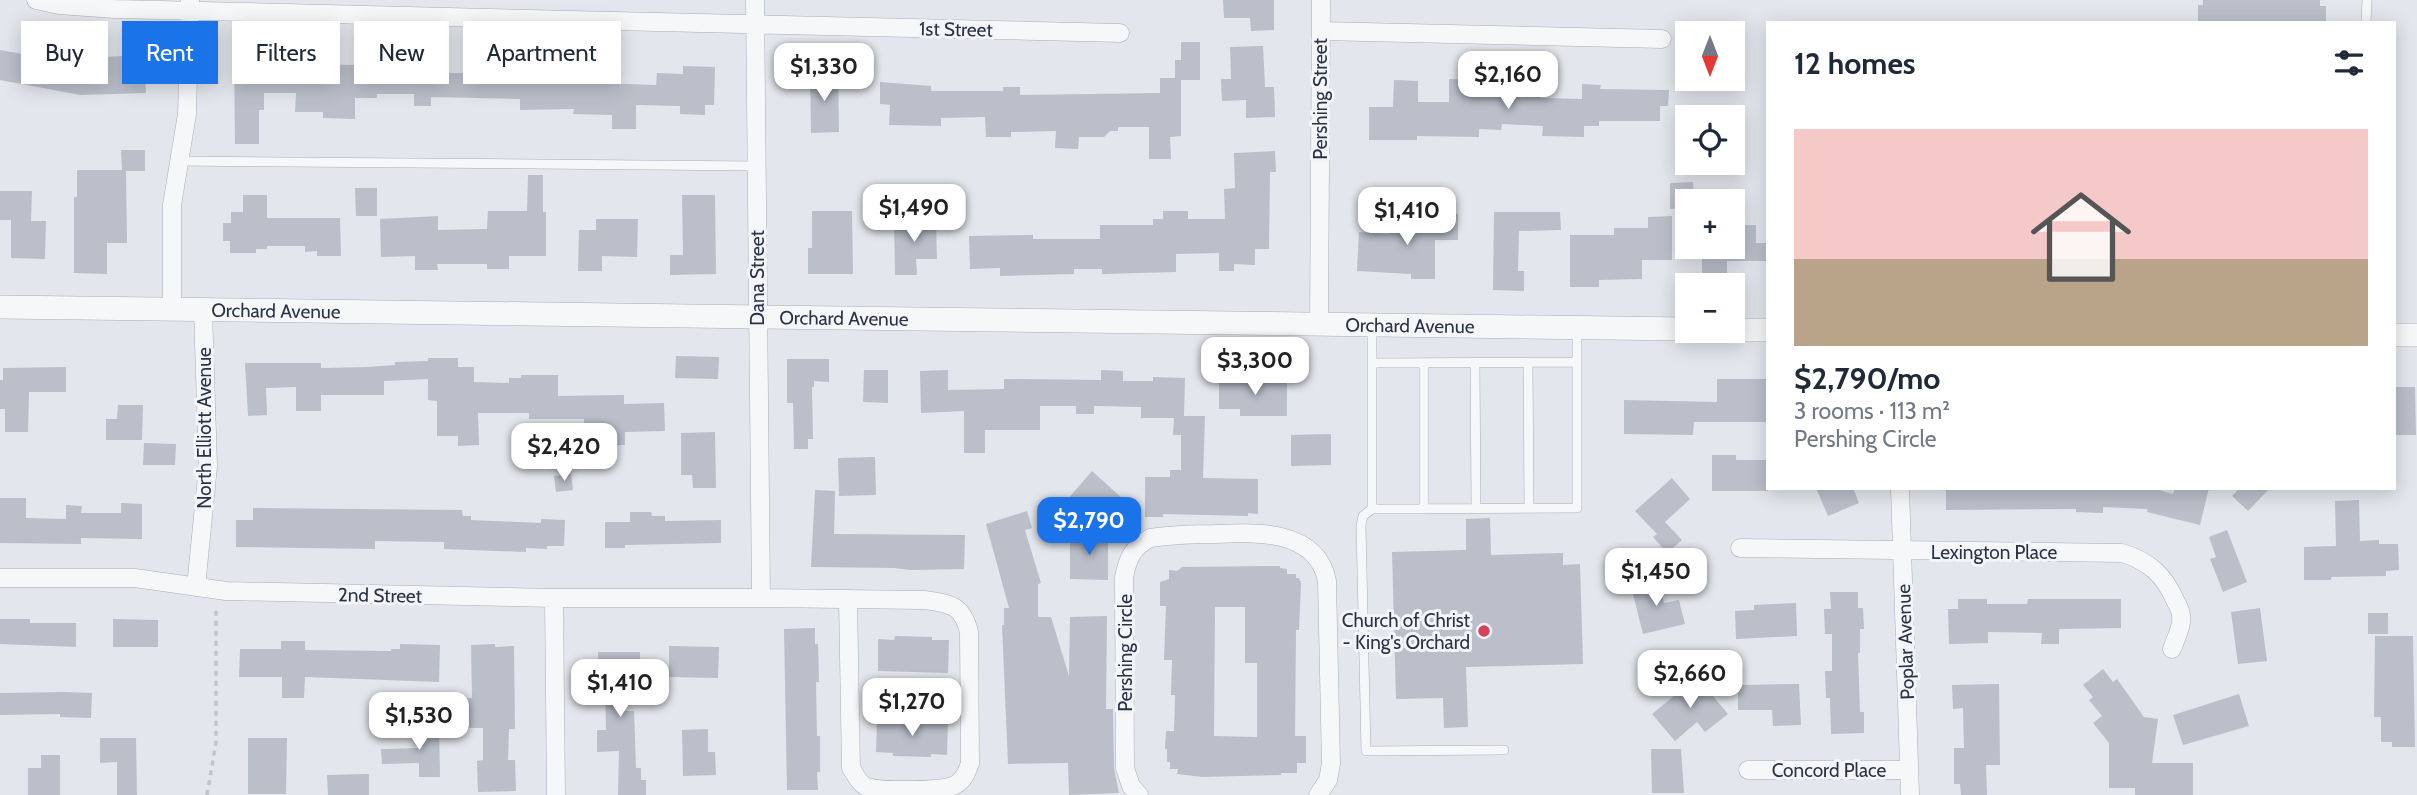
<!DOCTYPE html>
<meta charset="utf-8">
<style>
body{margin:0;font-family:Cabin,sans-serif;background:#f6f6f7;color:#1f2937;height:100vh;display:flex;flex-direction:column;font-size:26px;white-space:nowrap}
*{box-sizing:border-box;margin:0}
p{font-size:23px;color:#747a83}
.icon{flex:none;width:38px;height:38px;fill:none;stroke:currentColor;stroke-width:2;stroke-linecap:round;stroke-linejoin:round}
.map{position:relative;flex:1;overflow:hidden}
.side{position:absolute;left:1766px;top:21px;width:630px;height:469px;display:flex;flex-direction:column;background:#fff;border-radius:0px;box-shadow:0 4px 18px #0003}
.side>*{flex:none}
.top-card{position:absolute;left:21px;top:21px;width:665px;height:63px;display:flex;gap:14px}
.needle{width:46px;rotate:180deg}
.fabs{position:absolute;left:1675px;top:21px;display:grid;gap:14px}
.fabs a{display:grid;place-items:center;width:70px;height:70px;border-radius:0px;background:#fff;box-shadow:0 4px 18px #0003;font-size:35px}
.price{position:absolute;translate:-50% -60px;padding:0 16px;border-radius:14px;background:#fff;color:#222;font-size:23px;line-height:46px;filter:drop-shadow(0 2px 4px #0008)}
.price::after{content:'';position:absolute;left:50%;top:42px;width:21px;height:16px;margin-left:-10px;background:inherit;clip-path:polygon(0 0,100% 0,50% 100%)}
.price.on{background:#1a73e8;color:#fff}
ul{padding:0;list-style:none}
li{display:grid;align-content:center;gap:14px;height:371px;padding:0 28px}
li+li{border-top:2px solid #e0e1e3}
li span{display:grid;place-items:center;height:217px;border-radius:0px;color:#555}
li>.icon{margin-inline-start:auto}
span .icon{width:126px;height:126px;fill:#fffc;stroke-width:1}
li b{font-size:30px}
h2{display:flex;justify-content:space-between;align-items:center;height:84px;padding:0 28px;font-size:30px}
.pill{padding:0 24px;border-radius:0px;background:#fff;box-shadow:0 4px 18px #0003;font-size:24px;line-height:63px}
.pill.on{background:#1a73e8;color:#fff}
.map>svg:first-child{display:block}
.building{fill:#babfca;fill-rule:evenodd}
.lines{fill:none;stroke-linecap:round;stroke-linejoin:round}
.service-casing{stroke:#a8adb7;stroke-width:10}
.minor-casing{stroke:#a8adb7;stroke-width:19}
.tertiary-casing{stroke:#a8adb7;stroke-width:24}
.path{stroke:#c1c4ca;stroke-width:3.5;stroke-dasharray:5 5;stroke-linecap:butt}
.service{stroke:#f6f7f9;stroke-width:9}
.minor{stroke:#f6f7f9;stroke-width:18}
.tertiary{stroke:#f6f7f9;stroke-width:23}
.poi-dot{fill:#d44458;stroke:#f3f5f9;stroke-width:2.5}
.labels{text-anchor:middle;stroke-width:6;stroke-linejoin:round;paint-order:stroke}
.street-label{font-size:19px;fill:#2a3345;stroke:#f3f5f9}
.poi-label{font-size:19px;fill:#2a3345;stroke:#f3f5f9;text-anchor:end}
</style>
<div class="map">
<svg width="2417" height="795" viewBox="0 0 2417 795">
<rect width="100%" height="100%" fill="#e3e6ec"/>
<path class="building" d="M1223 0H1274V30L1251 31 1250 18H1224Z
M2203 0H2320V6H2326V23H2198V5H2203Z
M1181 42H1200V80H1181V136L1170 137 1171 159H1149V127H1118V131H1110L1104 137H1079L1078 149 1055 148 1056 131 1011 132V137H986L985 117 941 118V126L889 125 890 105 880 104V82L931 86V91H1003V87H1020V95L1160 93V78H1175V60H1181Z
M1263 46 1265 87H1274L1275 117 1246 118V100L1222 101 1221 79H1231L1230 47Z
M0 50 66 62H84V58L144 55 146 93 80 95 0 80Z
M234 58H264V76H296V64L355 65V59L378 60V64H449V73H489V67H564V64L599 65V83L656 85 657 73 683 74V66L715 67 714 105H705V115L680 114V106L636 105V129H612V115L573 114 574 109 520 110V99L431 97V106H414V94H377V98H355V119L323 118V112H295L296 93H264V110H259V144H235Z
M810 73H838L839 132 811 133Z
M1449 79 1480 80V87L1540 89V98L1582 99V84L1601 85 1600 89 1669 90 1668 106H1660V121H1599V126H1584V137L1542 136 1543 126 1502 124 1501 130 1479 129V137L1417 136V140H1369V107H1393L1394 80 1418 81V102H1449Z
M121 150H145V171H126L127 243H107V274L74 273V197H77V170H122Z
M1275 151 1276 172H1270L1269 249H1255V265L1234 264V271H1219V253L1176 254V272L1102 274V269H1074V274L1000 276V268L970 269 969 236 1033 235V239H1100V225H1153V219H1163V211H1188V219H1225L1224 189 1235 188 1234 153Z
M528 175H543V212H546V256H509V269H487V264H437L438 270H415V256L381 257 380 219 438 216V230L487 229 488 211H527Z
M1693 182 1694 201H1687V208L1670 209V183Z
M355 188H377V216H356Z
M0 191H32L31 221H46L45 259 11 258V220H0Z
M243 195H267V218H340L341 256H317V251L305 252V246H267V249H256V253H230V241H223V223H231V212H243Z
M682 195H715L716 274 670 275V255H683Z
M812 211H852L853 274H808V248H812Z
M1494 212H1560L1561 230 1519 231 1518 271H1524V291L1493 290Z
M1420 214H1458V240H1435V279H1411V274L1357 271 1359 232 1389 234V224L1420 226Z
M1672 216V260H1642V279L1599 280V287H1570V235H1614V228H1648V217Z
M596 219H638L637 257 602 256V271H578L579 230H596Z
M894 220H936L937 259H916L917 275H895Z
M1732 225H1756V243H1768V261H1727V284H1702V247H1732Z
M676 356 719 357 718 379 675 378Z
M428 358H458V367H474V382L509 383V378H521V375H558V396L624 395V404L664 403 665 431 625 432V445H607V433L584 434V419H529V413H478L479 445 458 446V436H437V401L428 400V379L384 381V395H321V411H296V387L266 388 267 415 248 416 245 363H321V368L368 367 395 365V362L428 361Z
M787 359H829V382L814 381V387H812L813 439H808V449H794L793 403H787Z
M66 367V392H29L28 432H5V409H0V380H3V368Z
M864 370H888V403L863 402Z
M948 370V390L1004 389V379L1101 380V370L1123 371V381H1153V377L1185 378 1184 416H1205L1203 478 1258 479V514L1248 513V516L1163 514V517H1145V477H1170V470H1181V435H1173L1174 418H1141V407L1094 406V414H1076V406H1040V430H985V453H964V411L921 413 920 371Z
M1287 379V416H1240V409H1219V380Z
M1717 379H1768V422H1694L1693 435 1624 434V400L1717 402Z
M2394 387H2415L2416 435H2394Z
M118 405H143L142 440H106V419H117Z
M715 432 716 488H693L692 475H681V433Z
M1331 434V465L1291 466V435Z
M144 443 176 444 175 465H143Z
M1712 455H1736V460H1768V491H1712Z
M875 457 876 495 839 496 838 458Z
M1092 471 1122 498 1097 527 1067 500Z
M571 474 573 490 556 492 554 476Z
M1672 478 1690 499 1665 522 1682 540 1667 553 1653 537 1657 534 1635 511Z
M1816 488H1853L1859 503 1828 516Z
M1946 488H2152L2173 494 2175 488H2209L2200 525 2147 512 2148 509 2103 507V513L2076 512V509L1946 510Z
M2240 488H2270L2248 511 2232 496Z
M815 490 835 491 834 534 965 535 964 569 911 570 894 568 811 567Z
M0 498H26V518L66 519V505L82 506 81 513H121V503L142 504V539L81 538V544L0 543Z
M2359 500 2360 541 2379 540V544H2398L2399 570 2386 571V576L2331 577V580H2304V547L2336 546 2335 501Z
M253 508 462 510 463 516H471V520L541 523V519L565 520 564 546H547V549L526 548V552L444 549V542L375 541V549L236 547V520H253Z
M1027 511 1032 528 1025 530 1041 583 1038 584V617H1051L1069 676 1070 617 1107 616 1106 709H1113L1114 768 1119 793 1069 795 1068 763 1008 764 1002 625H1004V608H1009L986 524Z
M630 512H651L652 516H665V521L721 520V543L625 545V548H605V522H630Z
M1490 518 1491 555 1563 553V565L1580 564 1583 664 1466 667 1468 727 1444 728 1443 698 1396 699 1392 552 1466 550V519Z
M2227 530 2247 582 2223 592 2210 559 2216 557 2209 537Z
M1070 535H1108V580L1070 579Z
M1280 566V568L1287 569V574H1296V578H1299L1301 583 1299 630H1296L1295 736H1306V763H1297V773H1281V775L1202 777 1177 774 1178 769H1170V762H1167V749H1165L1166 731H1174L1175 695H1171L1172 660H1164L1166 606H1160V582L1169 579V570L1177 571 1182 567ZM1215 607H1245V663H1257V737L1214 736Z
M1658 579 1664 603 1679 600 1685 624 1643 634 1631 586Z
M1830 592H1858V608H1863L1864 629H1860V653H1858L1860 712H1864V733L1831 734 1830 698H1826L1825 671H1832V634H1825L1824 609H1831Z
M1958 599H1987V604H2027L2028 599H2121V628L2059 629V644H2041L2042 633 1988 632V643L1949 644 1948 609H1958Z
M1796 603 1797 636 1736 639 1735 611 1754 610V605Z
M2260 608 2267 661 2238 664 2231 612Z
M2368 613H2388V634H2368Z
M0 619H30V623H76V647L0 644Z
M113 619 158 620V647H113Z
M815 628V644H818L819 682H816L817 736H820V772H817L818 790H787L784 629Z
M895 636 932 637V640H949L948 673 878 671V639L894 640Z
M2375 636H2413L2415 747H2392V742H2381V717H2374Z
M281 641H305V650L391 651V649H400V644L440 645 439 682 305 677 304 698H282V677H239L240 649H281Z
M495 644V647L514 646 515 729H509L508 760H515L516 791 478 792 477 761 483 760V728H467V698H472L471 645Z
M669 646 719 647 718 678 669 677Z
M598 652H640V678H622V711H634L636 768H641V780H646V795H618L619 751 597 752V730H606L605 685H598Z
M2103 669 2113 682 2117 679 2144 717 2158 719 2152 763H2193V795H2135V788H2109V743L2093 723 2102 716 2089 700 2093 697 2083 685Z
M1697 677 1728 714 1705 732 1697 722 1675 741 1652 714Z
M1799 684 1801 725 1773 726 1772 710H1738V685Z
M1999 684 2000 765H1986L1987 795H1961L1960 784H1954V748H1964L1963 708 1953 709 1952 685Z
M64 692 92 693 91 718 60 717V714L0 715V693Z
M2239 694 2249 726 2183 745 2173 715Z
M877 720 948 722 947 755 931 754V757L893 756V753L876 752Z
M439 723 440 777H419V763L382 764 381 749 418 748V724Z
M708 729V752H715L716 775 683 776 682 730Z
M100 738H136L137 795H117V762L100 763Z
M248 738H287L286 794H248Z
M1651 749H1681L1684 793H1652Z
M41 755H60V795H28V768H41Z
M369 774V795H328L327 775Z"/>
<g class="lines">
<defs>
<path id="service" d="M2366 23 2367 0
M179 161 756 166
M1372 327V509L1577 508V328
M1372 363 1577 362
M1424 363V509
M1475 363 1476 508
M1528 363 1529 508
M1372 509 1363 516 1361 525 1366 751 1504 750"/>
<path id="minor" d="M36 0 59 5 115 9 1120 33
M755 0 761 598
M1321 31 1662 39
M172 310V205L187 114 190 0
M1319 324 1321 0
M1900 488 1910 795
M1740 548 2122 553C2149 561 2164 575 2175 600 2179 607 2182 613 2181 622 2180 631 2175 640 2172 649
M0 578H135L226 591 554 598H761L924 600C950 604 962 604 969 632L970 763C967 772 964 780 955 785 943 791 877 792 865 786 858 782 855 774 851 768L848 599
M196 587 208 466 203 311
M554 598 556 795
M1748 770H1909
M1139 795 1131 786 1125 768 1124 577C1128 558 1132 548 1150 538 1171 535 1193 534 1214 534 1255 532 1317 529 1327 581L1331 764 1328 780 1318 795"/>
<g id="tertiary">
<path id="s1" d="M0 307 1687 329"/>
<path d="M1732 330H1768"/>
<path d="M2394 335H2417"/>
</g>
</defs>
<use href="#service" class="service-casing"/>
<use href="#minor" class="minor-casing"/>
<use href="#tertiary" class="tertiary-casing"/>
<path class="path" d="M207 795 216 742V606"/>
<use href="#service" class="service"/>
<use href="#minor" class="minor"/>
<use href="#tertiary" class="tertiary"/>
</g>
<circle class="poi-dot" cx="1484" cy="631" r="7"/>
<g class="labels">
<g class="street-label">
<text transform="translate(956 29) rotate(1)" y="7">1st Street</text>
<text transform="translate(1320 99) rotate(-90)" y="7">Pershing Street</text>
<text transform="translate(757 278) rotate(-90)" y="7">Dana Street</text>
<text dy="7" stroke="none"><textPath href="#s1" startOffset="276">Orchard Avenue</textPath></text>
<text dy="7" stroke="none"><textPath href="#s1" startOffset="844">Orchard Avenue</textPath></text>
<text dy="7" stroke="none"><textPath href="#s1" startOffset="1410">Orchard Avenue</textPath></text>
<text transform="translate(204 428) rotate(-90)" y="7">North Elliott Avenue</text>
<text x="1994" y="559">Lexington Place</text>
<text transform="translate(380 595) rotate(1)" y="7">2nd Street</text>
<text transform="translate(1905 642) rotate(-92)" y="7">Poplar Avenue</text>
<text transform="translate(1125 653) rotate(-90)" y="7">Pershing Circle</text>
<text x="1829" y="777">Concord Place</text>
</g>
<g class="poi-label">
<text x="1470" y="627">Church of Christ<tspan x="1470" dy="22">- King's Orchard</tspan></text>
</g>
</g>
</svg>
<div class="fabs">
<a><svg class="needle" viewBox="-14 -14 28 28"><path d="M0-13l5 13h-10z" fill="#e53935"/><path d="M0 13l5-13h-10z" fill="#747a83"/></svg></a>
<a><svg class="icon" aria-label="locate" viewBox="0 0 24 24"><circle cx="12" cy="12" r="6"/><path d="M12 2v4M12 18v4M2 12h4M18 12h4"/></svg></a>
<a>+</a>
<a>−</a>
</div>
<b class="price" style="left:824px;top:103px">$1,330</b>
<b class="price" style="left:1508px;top:111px">$2,160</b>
<b class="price" style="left:914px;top:244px">$1,490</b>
<b class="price" style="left:1407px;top:247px">$1,410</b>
<b class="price" style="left:1255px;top:397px">$3,300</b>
<b class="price" style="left:564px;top:483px">$2,420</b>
<b class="price on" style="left:1089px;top:557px">$2,790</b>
<b class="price" style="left:1656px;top:608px">$1,450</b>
<b class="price" style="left:1690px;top:710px">$2,660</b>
<b class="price" style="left:620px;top:719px">$1,410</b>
<b class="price" style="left:912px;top:738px">$1,270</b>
<b class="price" style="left:419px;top:752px">$1,530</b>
<div class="top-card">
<a class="pill">Buy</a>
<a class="pill on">Rent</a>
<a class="pill">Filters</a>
<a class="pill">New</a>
<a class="pill">Apartment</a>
</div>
<section class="side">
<h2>12 homes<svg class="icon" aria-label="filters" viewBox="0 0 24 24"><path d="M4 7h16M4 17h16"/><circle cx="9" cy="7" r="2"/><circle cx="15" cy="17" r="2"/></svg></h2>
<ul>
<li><span style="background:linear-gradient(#f6c9c9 60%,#b9a48a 0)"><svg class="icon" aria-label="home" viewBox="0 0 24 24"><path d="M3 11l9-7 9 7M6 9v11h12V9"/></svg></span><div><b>$2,790/mo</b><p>3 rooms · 113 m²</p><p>Pershing Circle</p></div></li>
</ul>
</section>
</div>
